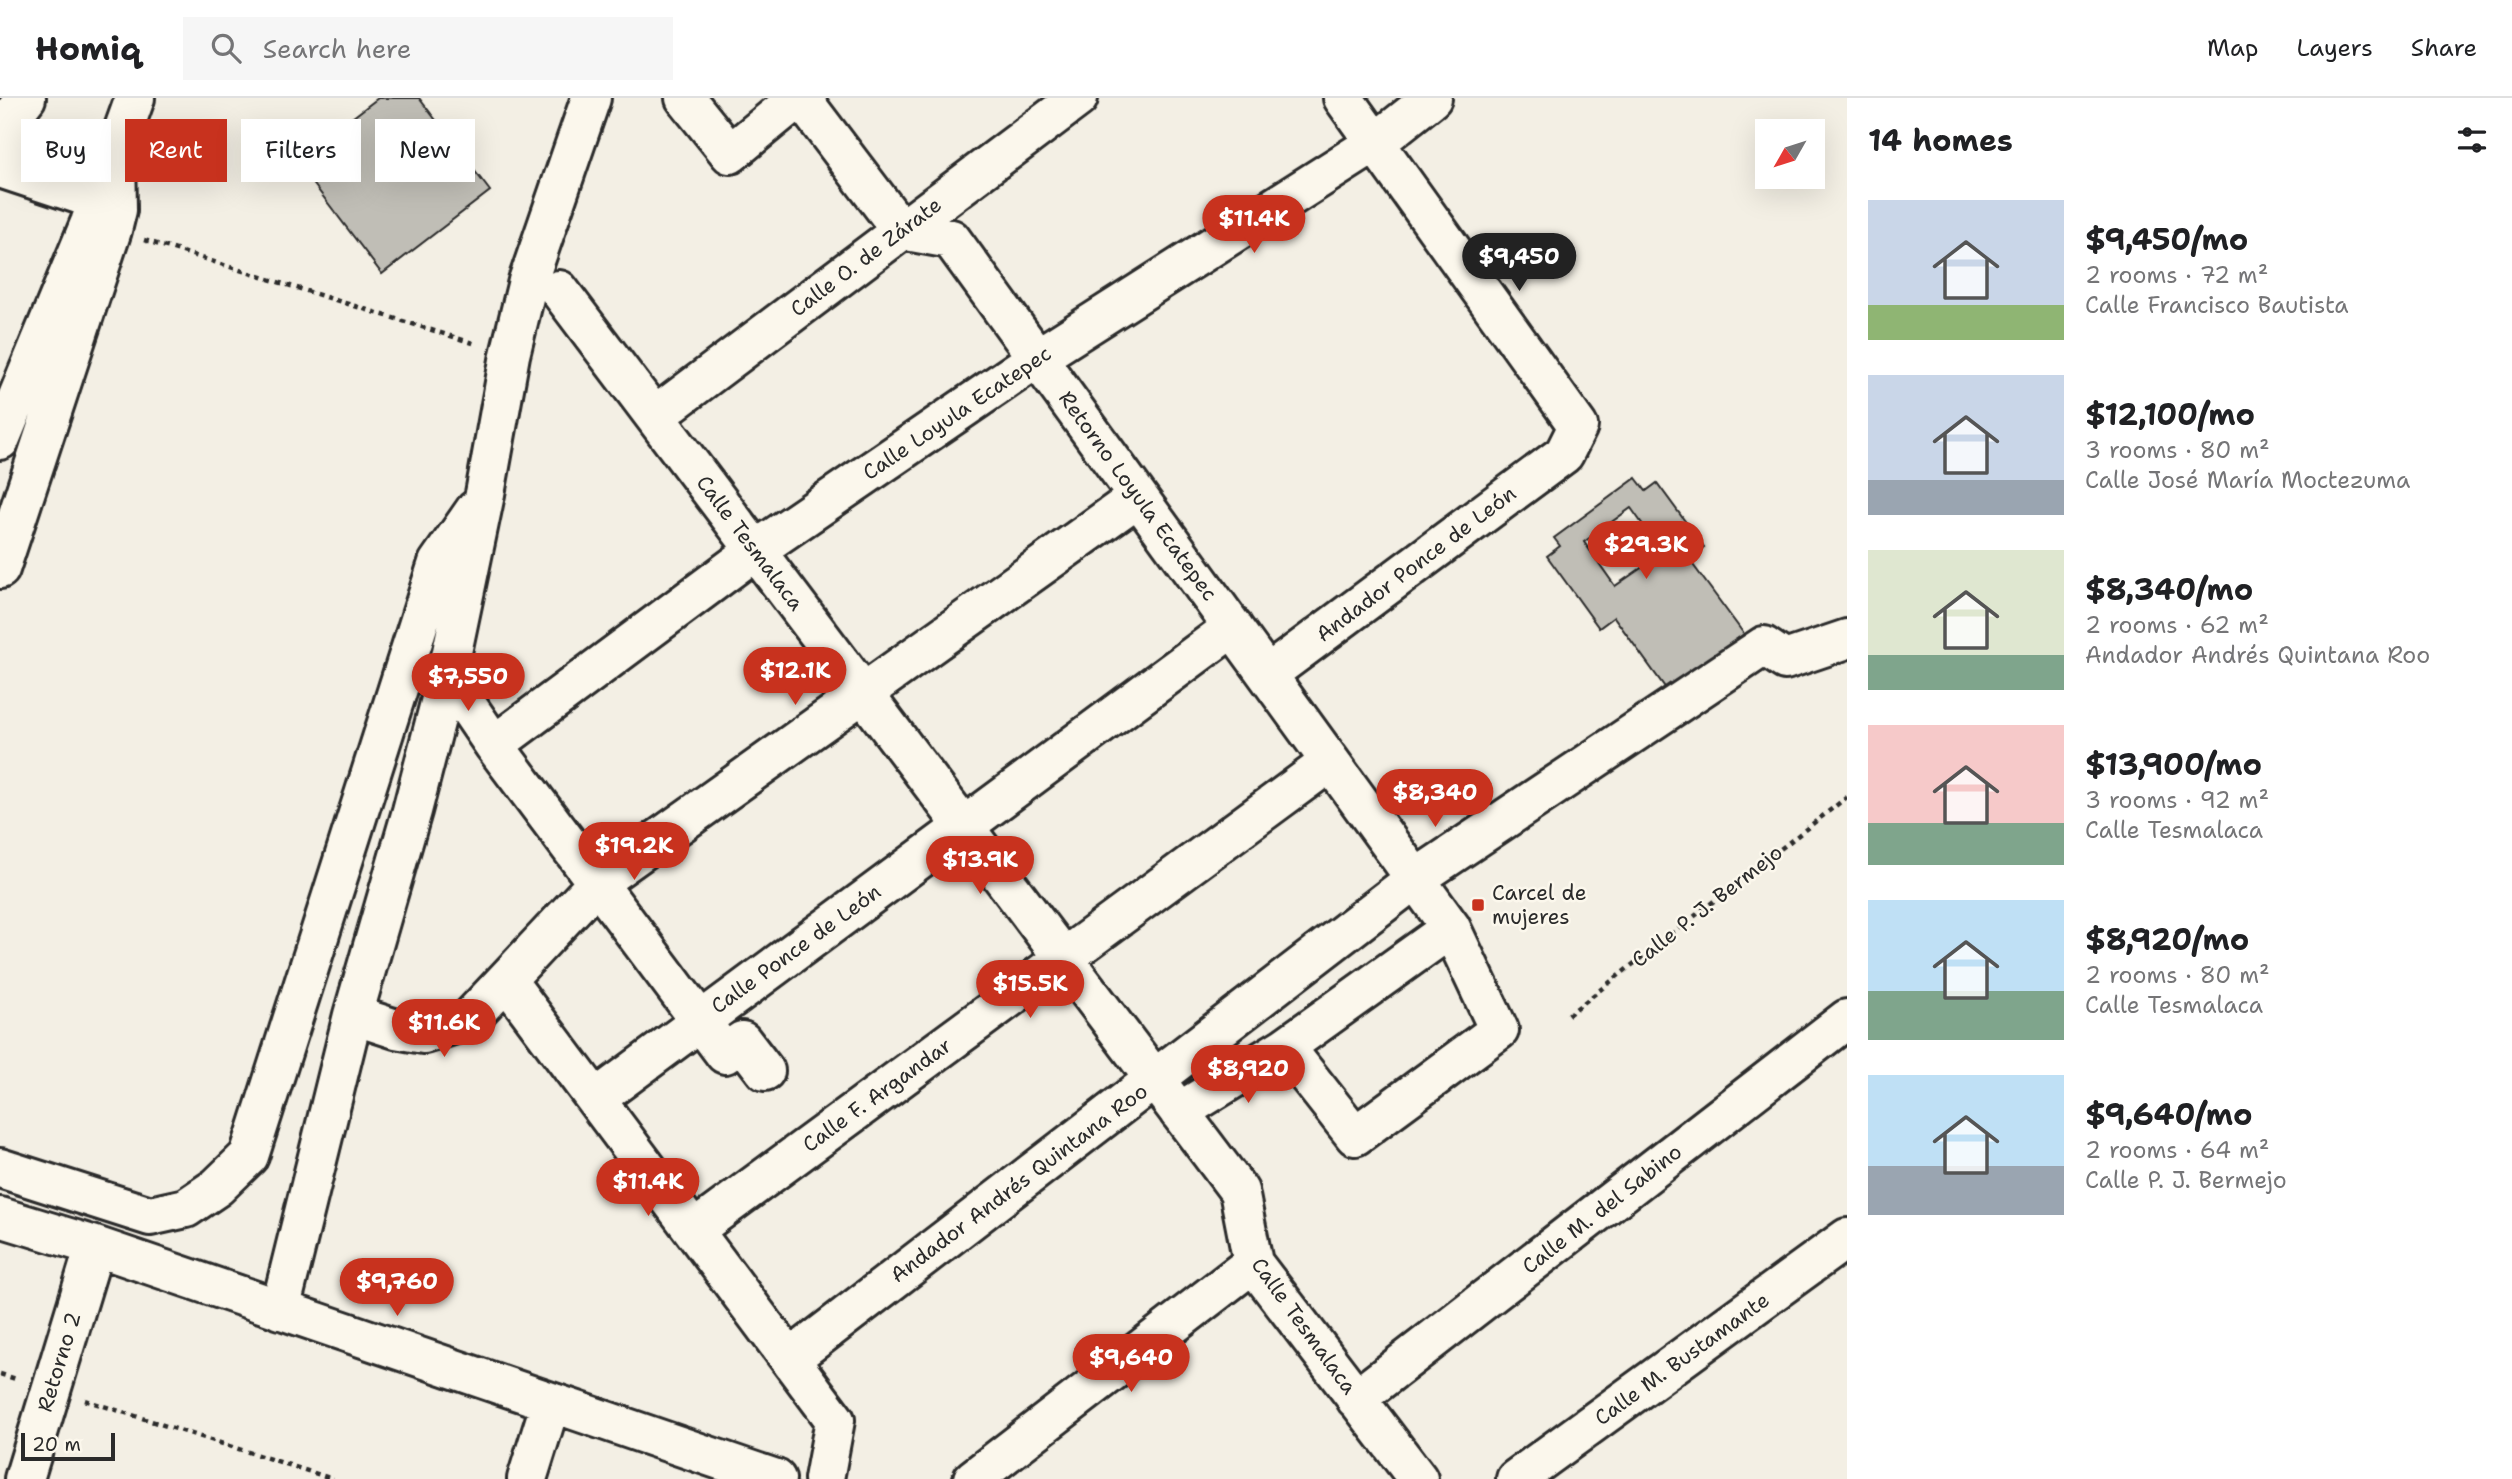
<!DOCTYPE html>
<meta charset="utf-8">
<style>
body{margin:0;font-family:"Shantell Sans",sans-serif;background:#f6f6f6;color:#202124;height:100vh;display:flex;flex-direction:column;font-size:26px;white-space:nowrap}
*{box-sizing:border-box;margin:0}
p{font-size:23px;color:#757577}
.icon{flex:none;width:38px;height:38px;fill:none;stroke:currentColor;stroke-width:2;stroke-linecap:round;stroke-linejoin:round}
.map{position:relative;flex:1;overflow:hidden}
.details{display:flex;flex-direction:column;background:#fff;width:665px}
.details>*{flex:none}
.guide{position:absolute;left:21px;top:21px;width:665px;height:63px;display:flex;gap:14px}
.needle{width:46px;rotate:231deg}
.buttons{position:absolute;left:1755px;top:21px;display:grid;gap:14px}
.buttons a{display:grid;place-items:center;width:70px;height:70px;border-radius:0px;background:#fff;box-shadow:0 7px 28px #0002;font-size:35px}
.scale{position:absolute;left:21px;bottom:18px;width:94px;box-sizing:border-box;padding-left:7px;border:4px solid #2b2b2b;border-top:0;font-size:19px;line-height:24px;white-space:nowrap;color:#2b2b2b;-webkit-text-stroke:5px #fbf7ec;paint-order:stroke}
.price{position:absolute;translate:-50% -60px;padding:0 16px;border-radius:24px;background:#c8321e;color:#fff;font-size:23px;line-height:46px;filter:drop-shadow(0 2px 4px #0008)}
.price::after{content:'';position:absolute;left:50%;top:42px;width:21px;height:16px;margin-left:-10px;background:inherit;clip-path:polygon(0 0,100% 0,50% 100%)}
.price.selected{background:#222;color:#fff}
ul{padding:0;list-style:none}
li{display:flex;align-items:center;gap:21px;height:175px;padding:0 21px}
li span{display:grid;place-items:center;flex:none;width:196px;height:140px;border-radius:0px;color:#555}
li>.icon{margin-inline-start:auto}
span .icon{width:84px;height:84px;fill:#fffc;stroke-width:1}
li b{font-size:30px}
h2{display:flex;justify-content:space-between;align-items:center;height:84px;padding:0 21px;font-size:30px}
.tag{padding:0 24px;border-radius:0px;background:#fff;box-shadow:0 7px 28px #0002;font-size:24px;line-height:63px}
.tag.selected{background:#c8321e;color:#fff}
header{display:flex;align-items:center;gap:42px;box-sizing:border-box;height:98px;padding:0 35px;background:#fff;border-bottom:2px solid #e0e0e0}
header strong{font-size:33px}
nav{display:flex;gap:38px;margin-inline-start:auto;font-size:24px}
.search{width:490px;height:63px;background:#f6f6f6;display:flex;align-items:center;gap:18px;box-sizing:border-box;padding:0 24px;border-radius:0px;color:#757577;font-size:26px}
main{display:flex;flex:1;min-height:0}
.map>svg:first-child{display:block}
.building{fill:#c0beb6;stroke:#2b2b2b;stroke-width:2;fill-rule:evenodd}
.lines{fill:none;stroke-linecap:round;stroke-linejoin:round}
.minor-casing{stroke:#2b2b2b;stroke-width:44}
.path{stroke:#2b2b2b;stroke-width:4.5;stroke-dasharray:5 5;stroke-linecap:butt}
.minor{stroke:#fbf7ec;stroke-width:38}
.poi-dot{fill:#c8321e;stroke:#fbf7ec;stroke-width:2.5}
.labels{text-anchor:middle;stroke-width:5;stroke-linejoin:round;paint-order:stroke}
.street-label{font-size:21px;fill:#2b2b2b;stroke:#fbf7ec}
.poi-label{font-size:21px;fill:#2b2b2b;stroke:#fbf7ec;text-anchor:start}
</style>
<header>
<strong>Homiq</strong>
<div class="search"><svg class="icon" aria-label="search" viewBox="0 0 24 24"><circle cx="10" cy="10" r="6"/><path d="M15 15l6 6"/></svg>Search here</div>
<nav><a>Map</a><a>Layers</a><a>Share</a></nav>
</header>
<main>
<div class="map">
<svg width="1847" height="1381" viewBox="0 0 1847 1381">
<rect width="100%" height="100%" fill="#f3efe4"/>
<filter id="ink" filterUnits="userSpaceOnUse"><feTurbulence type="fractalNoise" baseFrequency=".0143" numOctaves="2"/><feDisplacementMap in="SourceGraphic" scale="14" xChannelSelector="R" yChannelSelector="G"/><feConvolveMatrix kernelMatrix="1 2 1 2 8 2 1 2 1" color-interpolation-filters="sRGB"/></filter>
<g filter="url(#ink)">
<path class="building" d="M378 0H419L490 93 382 176 296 63Z
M1636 380 1646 393 1657 385 1704 449 1688 460 1744 536 1667 592 1614 519 1599 530 1547 458 1560 448 1554 440ZM1631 410 1663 455 1615 488 1584 444Z"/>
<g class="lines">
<defs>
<path id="minor" d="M685 0 730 56 798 0
M801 0 901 132 951 141 1451 830 1499 932 1355 1038 1285 949 1451 830
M0 69 15 14 26 0
M0 70 97 102
M559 192 1239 1093 1253 1165 1418 1381
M655 318 1078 0
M0 342 90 125 135 0
M0 471 112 132 117 112 116 55
M1268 576 1564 356 1578 328 1343 0
M447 578 494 647 725 956 742 943 765 973
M494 647 756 452 1037 260 1375 45 1432 0
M507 883 835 1322 824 1381
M353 917 396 931 424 936 468 922 597 785 1138 399
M597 1000 1233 529
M1179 1014 1285 949
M0 1070 150 1118 186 1110 217 1089 249 1058 438 465 475 412
M0 1119 95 1148 776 1381
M694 1132 1330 664
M280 1212 353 917 412 713 447 578 485 396 510 257 528 183 591 0
M790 1261 1415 781 1764 548 1785 562 1847 541
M1356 1301 1847 921
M24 1381 95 1148
M527 1381 551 1304
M973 1381 1253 1165
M1516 1381 1847 1140"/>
</defs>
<use href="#minor" class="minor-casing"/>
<path class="path" d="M144 142 476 246
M1568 917 1847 699
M0 1276 19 1282
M85 1302 333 1381"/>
<use href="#minor" class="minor"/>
</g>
</g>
<rect class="poi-dot" x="1471" y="800" width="14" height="14" rx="3.5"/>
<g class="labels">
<g class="street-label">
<text transform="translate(866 159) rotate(-37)" y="7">Calle O. de Zárate</text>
<text transform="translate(957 315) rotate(-34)" y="7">Calle Loyula Ecatepec</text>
<text transform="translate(1138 398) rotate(54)" y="7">Retorno Loyula Ecatepec</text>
<text transform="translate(750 445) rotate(53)" y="7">Calle Tesmalaca</text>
<text transform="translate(1416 466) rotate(-37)" y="7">Andador Ponce de León</text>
<text transform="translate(1707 808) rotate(-38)" y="7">Calle P. J. Bermejo</text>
<text transform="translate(796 851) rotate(-36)" y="7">Calle Ponce de León</text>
<text transform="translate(877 997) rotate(-36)" y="7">Calle F. Argandar</text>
<text transform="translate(1019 1085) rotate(-37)" y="7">Andador Andrés Quintana Roo</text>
<text transform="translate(1602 1111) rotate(-38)" y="7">Calle M. del Sabino</text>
<text transform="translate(1304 1228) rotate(54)" y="7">Calle Tesmalaca</text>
<text transform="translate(1682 1261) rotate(-36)" y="7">Calle M. Bustamante</text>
<text transform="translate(59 1264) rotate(-73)" y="7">Retorno 2</text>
</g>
<g class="poi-label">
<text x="1492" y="802">Carcel de<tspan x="1492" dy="24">mujeres</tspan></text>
</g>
</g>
</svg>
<div class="buttons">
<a><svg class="needle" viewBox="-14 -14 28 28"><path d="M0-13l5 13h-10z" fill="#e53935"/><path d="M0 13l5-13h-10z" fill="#757577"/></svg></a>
</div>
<div class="scale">20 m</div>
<b class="price" style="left:1254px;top:157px">$11.4K</b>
<b class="price selected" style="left:1519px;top:195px">$9,450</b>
<b class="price" style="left:1646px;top:483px">$29.3K</b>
<b class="price" style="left:795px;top:609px">$12.1K</b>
<b class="price" style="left:468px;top:615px">$7,550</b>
<b class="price" style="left:1435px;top:731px">$8,340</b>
<b class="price" style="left:634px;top:784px">$19.2K</b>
<b class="price" style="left:980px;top:798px">$13.9K</b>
<b class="price" style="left:1030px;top:922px">$15.5K</b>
<b class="price" style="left:444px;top:961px">$11.6K</b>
<b class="price" style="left:1248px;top:1007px">$8,920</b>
<b class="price" style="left:648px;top:1120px">$11.4K</b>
<b class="price" style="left:397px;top:1220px">$9,760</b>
<b class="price" style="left:1131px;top:1296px">$9,640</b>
<div class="guide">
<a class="tag">Buy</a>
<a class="tag selected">Rent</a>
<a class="tag">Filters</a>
<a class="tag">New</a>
</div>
</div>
<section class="details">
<h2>14 homes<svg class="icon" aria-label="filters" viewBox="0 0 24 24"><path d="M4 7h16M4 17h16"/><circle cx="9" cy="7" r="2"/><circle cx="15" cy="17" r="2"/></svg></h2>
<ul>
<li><span style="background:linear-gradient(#c9d6e8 75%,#8fb573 0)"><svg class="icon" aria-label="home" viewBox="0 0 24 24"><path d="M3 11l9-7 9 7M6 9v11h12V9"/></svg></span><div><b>$9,450/mo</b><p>2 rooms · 72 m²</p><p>Calle Francisco Bautista</p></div></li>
<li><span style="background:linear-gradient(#c9d6e8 75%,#9aa5b1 0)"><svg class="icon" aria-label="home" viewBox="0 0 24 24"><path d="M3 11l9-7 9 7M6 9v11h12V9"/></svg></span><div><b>$12,100/mo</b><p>3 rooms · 80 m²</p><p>Calle José María Moctezuma</p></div></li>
<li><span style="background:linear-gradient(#dfe7d0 75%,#7fa58c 0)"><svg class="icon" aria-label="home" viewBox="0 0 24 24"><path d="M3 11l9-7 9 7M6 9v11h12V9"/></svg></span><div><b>$8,340/mo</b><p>2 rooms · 62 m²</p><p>Andador Andrés Quintana Roo</p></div></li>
<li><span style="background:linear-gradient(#f6c9c9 70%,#7fa58c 0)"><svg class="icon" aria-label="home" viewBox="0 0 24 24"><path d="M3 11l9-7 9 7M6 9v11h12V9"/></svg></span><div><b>$13,900/mo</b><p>3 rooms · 92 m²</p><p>Calle Tesmalaca</p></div></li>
<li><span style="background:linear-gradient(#bfe0f5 65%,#7fa58c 0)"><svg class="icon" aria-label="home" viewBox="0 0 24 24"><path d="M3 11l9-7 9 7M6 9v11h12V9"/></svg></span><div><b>$8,920/mo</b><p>2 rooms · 80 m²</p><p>Calle Tesmalaca</p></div></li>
<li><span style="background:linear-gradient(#bfe0f5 65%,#9aa5b1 0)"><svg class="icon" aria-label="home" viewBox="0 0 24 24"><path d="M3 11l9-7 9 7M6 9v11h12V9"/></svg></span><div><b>$9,640/mo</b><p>2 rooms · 64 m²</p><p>Calle P. J. Bermejo</p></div></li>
</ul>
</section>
</main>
